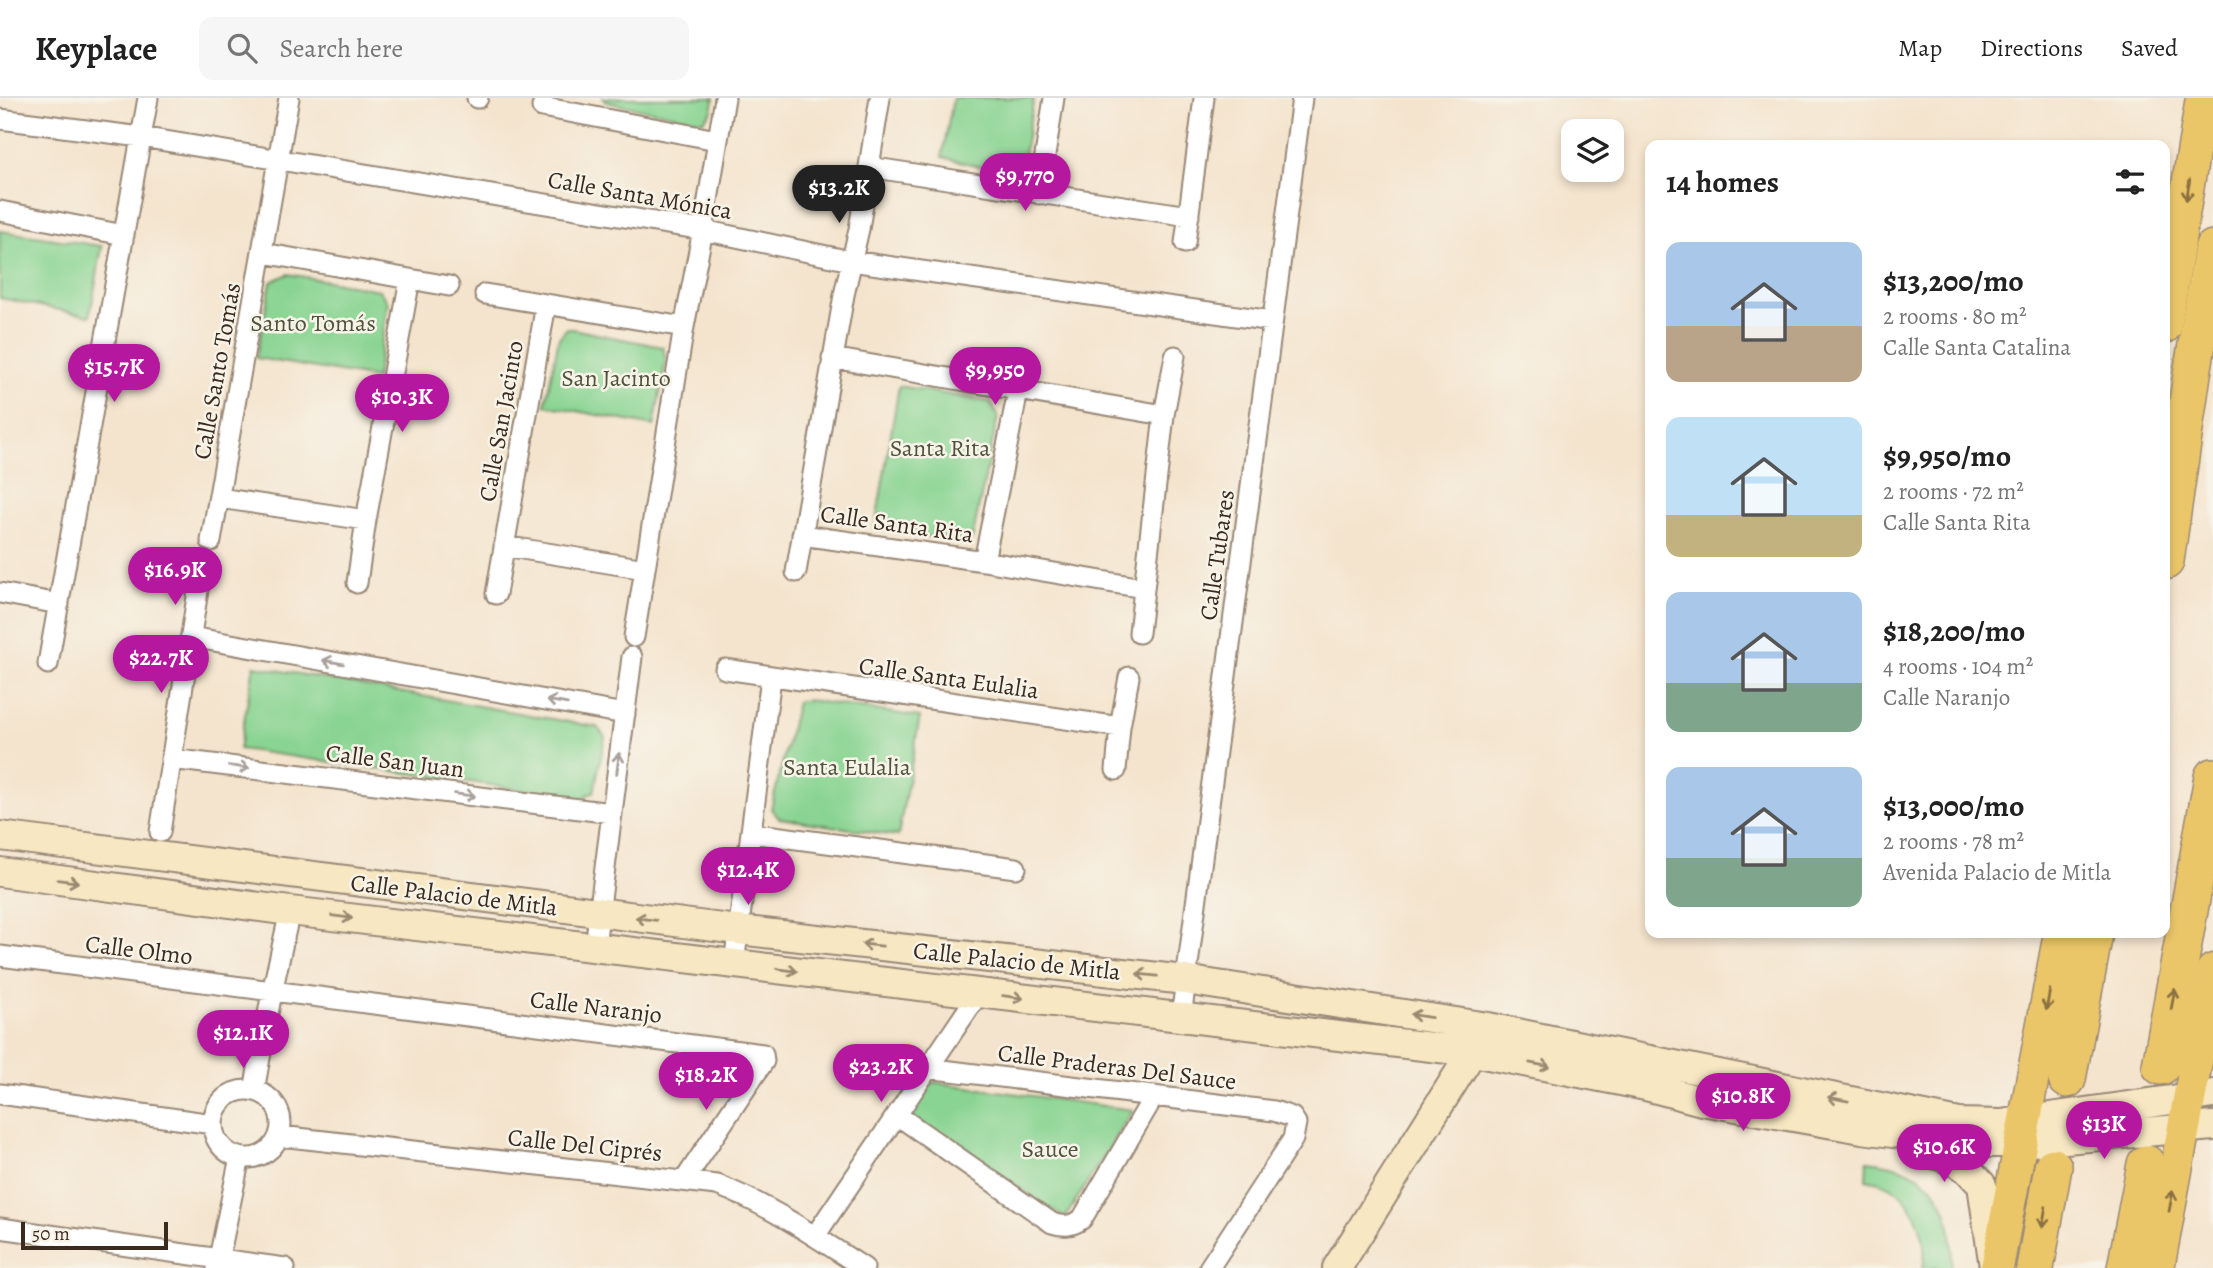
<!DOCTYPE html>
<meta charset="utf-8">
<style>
body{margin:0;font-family:Alegreya,serif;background:#f6f6f6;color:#222;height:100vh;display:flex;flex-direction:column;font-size:26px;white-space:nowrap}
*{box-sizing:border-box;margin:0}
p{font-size:23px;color:#767676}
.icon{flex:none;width:38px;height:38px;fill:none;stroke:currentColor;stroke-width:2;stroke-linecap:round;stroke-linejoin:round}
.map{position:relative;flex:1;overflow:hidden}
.sheet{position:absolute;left:1645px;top:42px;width:525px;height:798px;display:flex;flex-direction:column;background:#fff;border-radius:14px;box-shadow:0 4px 10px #0003}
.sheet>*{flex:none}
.buttons{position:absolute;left:1561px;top:21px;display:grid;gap:14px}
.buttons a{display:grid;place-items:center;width:63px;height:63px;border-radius:14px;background:#fff;box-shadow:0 4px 10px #0003;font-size:35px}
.scale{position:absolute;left:21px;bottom:18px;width:147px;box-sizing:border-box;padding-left:7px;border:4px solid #3b2a1e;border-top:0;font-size:19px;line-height:24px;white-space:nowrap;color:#3b2a1e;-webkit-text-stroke:5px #f7f3e8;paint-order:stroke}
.price{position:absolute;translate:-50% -60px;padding:0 16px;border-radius:24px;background:#b5179e;color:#fff;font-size:23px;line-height:46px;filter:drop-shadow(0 2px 4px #0008)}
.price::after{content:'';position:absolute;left:50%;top:42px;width:21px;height:16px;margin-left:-10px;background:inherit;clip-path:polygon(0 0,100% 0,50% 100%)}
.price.on{background:#222;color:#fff}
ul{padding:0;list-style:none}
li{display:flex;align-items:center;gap:21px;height:175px;padding:0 21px}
li span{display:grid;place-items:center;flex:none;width:196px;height:140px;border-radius:14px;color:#555}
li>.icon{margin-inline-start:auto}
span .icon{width:84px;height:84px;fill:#fffc;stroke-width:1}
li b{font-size:30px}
h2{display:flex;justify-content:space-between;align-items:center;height:84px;padding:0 21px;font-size:30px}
header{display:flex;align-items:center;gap:42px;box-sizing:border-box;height:98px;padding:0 35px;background:#fff;border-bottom:2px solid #e0e0e0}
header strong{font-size:33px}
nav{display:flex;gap:38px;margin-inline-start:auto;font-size:24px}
.search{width:490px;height:63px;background:#f6f6f6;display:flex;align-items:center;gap:18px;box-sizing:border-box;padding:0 24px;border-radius:14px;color:#767676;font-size:26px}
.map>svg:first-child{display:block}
.green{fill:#89d492;stroke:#627f58;stroke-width:2}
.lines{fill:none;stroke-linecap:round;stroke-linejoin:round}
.street-casing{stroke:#988776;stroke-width:23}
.secondary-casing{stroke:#988776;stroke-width:32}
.primary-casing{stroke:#988776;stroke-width:35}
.highway-casing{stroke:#988776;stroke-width:40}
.street{stroke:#fff;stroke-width:19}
.secondary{stroke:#f7e8c3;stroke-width:28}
.primary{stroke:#ebc669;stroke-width:32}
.highway{stroke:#ebc669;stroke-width:37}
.oneway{stroke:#8a7040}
.oneway2{stroke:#a79f9a}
.oneway3{stroke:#998970}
.labels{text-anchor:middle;stroke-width:5;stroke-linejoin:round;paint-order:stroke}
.street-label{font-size:24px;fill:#3b2a1e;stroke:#f7f3e8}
.park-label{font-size:24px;fill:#4e543b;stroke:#f7f3e8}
</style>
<header>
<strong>Keyplace</strong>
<div class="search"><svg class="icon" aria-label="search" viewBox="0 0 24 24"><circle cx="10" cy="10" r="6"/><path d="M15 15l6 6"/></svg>Search here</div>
<nav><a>Map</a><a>Directions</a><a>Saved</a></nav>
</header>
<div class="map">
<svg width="2213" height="1170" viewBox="0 0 2213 1170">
<rect width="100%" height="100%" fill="#f7f3e8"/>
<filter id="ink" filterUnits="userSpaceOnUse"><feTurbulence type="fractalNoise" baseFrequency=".0143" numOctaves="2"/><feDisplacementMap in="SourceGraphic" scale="14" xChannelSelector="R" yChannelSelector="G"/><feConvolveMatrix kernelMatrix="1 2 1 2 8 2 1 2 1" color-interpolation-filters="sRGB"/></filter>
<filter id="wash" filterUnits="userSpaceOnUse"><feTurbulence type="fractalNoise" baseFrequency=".00686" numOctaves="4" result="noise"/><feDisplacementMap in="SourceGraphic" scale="28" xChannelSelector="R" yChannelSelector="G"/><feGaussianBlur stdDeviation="1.57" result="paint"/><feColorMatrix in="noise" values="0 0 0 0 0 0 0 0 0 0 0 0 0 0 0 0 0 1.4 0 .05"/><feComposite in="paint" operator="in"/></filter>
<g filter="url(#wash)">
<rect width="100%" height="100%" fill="#f4e4cd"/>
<path class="green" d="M603 0H714L712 13 703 23 606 4Z
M953 0H1034L1022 67 1011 76 942 59Z
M0 133 102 148 90 218 0 200Z
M288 176 379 192 388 205 376 280 256 260 271 184Z
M567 230 663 249 666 263 654 328 545 307 559 240Z
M899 288 990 304 998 318 972 441 963 444 875 430Z
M254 568 597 629 605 639 594 694 582 700 239 651Z
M808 602 920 619 898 738 779 720 771 711 797 604Z
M932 984 1133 1012 1065 1120 909 1017Z
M1867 1063C1934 1069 1957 1106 1951 1170H1923C1929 1141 1915 1102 1888 1087 1881 1084 1873 1083 1866 1081Z"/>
</g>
<g filter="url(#ink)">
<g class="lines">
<defs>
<path id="street" d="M477 0H478
M542 9 717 42
M0 21 141 39 703 132 851 163 1272 223
M869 69 1189 118
M1039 96 1054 0
M0 113 124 137
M1185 145 1204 0
M263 155 449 188
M485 196 684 229
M832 260 1164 317
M219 400 366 422
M802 437 984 463 1143 490
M211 443 289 0
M504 448 645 471
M984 463 1018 293
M796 474 844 197 859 131 880 0
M357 485 366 422 410 181
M0 495 59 506
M496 496 546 206
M1139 535 1164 317 1175 258
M191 539 625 616
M634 539 684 229 703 132 725 0
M48 566 148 0
M725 571 1120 629
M171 661 612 715
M1116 672 1120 629 1129 579
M160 734 199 486
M751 735 1016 770
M595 848 632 559
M0 858 763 956 764 963 684 1083
M734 866 771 579
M1181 920 1302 0
M927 970 1274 1013 1292 1019 1296 1025 1293 1041 1209 1170
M213 1026a34 34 0 1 1 68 0a34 34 0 1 1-68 0Z
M254 993 272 894 290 813
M0 996 213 1026
M897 1017 1052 1125C1064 1129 1072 1128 1082 1121L1154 998
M280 1038 717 1087C770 1107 817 1140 864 1170
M0 1130 285 1170
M815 1138 979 895
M217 1170 240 1059"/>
<path id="secondary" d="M0 738 738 832 1185 882 1488 929 1959 1025 2001 1026 2213 996
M0 774 290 813 1473 954 1646 988 1702 1003 1862 1031 1969 1045H2020L2213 1028
M1917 1050 1952 1062 1968 1072 1982 1087 1994 1169
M1337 1170 1481 940"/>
<path id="primary" d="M2165 229 2202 0
M1997 1170 2060 835
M2158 1170 2213 872"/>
<path id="highway" d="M2165 463 2192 276 2213 151
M2161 968 2213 679
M2067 981 2094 835
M2035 1170 2053 1069
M2126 1170 2146 1066"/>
</defs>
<use href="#street" class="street-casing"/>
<use href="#secondary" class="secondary-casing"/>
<use href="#primary" class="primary-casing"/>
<use href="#highway" class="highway-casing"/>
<use href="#street" class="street"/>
<use href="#secondary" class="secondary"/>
<use href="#primary" class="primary"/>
<use href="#highway" class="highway"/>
</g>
<defs><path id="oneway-shaft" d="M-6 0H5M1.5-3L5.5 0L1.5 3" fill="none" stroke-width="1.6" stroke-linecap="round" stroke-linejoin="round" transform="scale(1.75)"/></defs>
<g class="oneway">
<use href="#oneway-shaft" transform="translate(2188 92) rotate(100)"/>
<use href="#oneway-shaft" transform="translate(2173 901) rotate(-80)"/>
<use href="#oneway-shaft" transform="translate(2048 902) rotate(100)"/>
<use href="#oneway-shaft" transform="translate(2171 1103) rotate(-79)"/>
<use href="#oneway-shaft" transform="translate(2044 1119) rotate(100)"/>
</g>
<g class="oneway2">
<use href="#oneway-shaft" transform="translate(333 564) rotate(-170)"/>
<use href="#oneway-shaft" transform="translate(557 604) rotate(-170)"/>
<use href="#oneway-shaft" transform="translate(618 665) rotate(-83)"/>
<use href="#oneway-shaft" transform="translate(239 669) rotate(7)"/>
<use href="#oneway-shaft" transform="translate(465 697) rotate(7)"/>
</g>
<g class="oneway3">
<use href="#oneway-shaft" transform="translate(68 783) rotate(8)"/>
<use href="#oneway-shaft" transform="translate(342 819) rotate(7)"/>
<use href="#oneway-shaft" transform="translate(646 821) rotate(-173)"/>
<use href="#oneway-shaft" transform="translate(872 847) rotate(-174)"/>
<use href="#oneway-shaft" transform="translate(787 872) rotate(7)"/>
<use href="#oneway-shaft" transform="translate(1147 877) rotate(-174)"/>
<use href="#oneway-shaft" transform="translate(1013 899) rotate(7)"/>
<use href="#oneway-shaft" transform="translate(1421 918) rotate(-171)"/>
<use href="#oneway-shaft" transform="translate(1540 967) rotate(11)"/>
<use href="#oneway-shaft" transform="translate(1838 1001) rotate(-169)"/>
</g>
</g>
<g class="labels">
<g class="street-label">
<text transform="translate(640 97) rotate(10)" y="8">Calle Santa Mónica</text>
<text transform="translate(217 273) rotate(-80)" y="8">Calle Santo Tomás</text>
<text transform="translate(501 323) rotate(-80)" y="8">Calle San Jacinto</text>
<text transform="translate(897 426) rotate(8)" y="8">Calle Santa Rita</text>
<text transform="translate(1217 457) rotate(-82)" y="8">Calle Tubares</text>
<text transform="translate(949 580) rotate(8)" y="8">Calle Santa Eulalia</text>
<text transform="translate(395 663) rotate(7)" y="8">Calle San Juan</text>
<text transform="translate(454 797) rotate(7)" y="8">Calle Palacio de Mitla</text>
<text transform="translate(139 852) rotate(7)" y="8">Calle Olmo</text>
<text transform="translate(1017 863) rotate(6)" y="8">Calle Palacio de Mitla</text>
<text transform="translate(596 909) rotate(7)" y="8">Calle Naranjo</text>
<text transform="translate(1117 969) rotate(7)" y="8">Calle Praderas Del Sauce</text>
<text transform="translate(585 1047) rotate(6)" y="8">Calle Del Ciprés</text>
</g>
<g class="park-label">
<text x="313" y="233">Santo Tomás</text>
<text x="616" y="288">San Jacinto</text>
<text x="940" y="358">Santa Rita</text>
<text x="847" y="677">Santa Eulalia</text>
<text x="1050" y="1059">Sauce</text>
</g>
</g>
</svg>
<div class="buttons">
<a><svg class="icon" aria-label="layers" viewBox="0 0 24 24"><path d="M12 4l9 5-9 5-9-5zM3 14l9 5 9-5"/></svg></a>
</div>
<div class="scale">50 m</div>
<b class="price" style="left:1025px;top:115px">$9,770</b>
<b class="price on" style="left:839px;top:127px">$13.2K</b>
<b class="price" style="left:114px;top:306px">$15.7K</b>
<b class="price" style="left:995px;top:309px">$9,950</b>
<b class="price" style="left:402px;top:336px">$10.3K</b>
<b class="price" style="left:175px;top:509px">$16.9K</b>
<b class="price" style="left:161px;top:597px">$22.7K</b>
<b class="price" style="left:748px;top:809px">$12.4K</b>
<b class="price" style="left:243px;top:972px">$12.1K</b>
<b class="price" style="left:881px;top:1006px">$23.2K</b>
<b class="price" style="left:706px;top:1014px">$18.2K</b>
<b class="price" style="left:1743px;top:1035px">$10.8K</b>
<b class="price" style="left:2104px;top:1063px">$13K</b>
<b class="price" style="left:1944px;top:1086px">$10.6K</b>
<section class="sheet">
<h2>14 homes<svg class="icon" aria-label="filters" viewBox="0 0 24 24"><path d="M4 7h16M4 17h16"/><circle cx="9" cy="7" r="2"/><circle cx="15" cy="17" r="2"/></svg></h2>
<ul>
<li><span style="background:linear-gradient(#a9c7e8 60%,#b9a48a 0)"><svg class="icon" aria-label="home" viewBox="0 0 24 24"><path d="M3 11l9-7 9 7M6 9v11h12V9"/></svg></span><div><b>$13,200/mo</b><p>2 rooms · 80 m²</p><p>Calle Santa Catalina</p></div></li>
<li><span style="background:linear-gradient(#bfe0f5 70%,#c2b280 0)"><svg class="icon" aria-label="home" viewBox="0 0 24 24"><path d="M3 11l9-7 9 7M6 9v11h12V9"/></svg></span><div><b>$9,950/mo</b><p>2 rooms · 72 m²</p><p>Calle Santa Rita</p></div></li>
<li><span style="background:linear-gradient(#a9c7e8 65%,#7fa58c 0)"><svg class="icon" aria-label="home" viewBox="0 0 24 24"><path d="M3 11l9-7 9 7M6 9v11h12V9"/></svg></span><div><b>$18,200/mo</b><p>4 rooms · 104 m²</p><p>Calle Naranjo</p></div></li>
<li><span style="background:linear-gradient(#a9c7e8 65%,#7fa58c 0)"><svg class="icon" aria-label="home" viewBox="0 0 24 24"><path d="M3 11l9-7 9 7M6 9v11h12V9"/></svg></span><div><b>$13,000/mo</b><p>2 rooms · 78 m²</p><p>Avenida Palacio de Mitla</p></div></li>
</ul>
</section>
</div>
